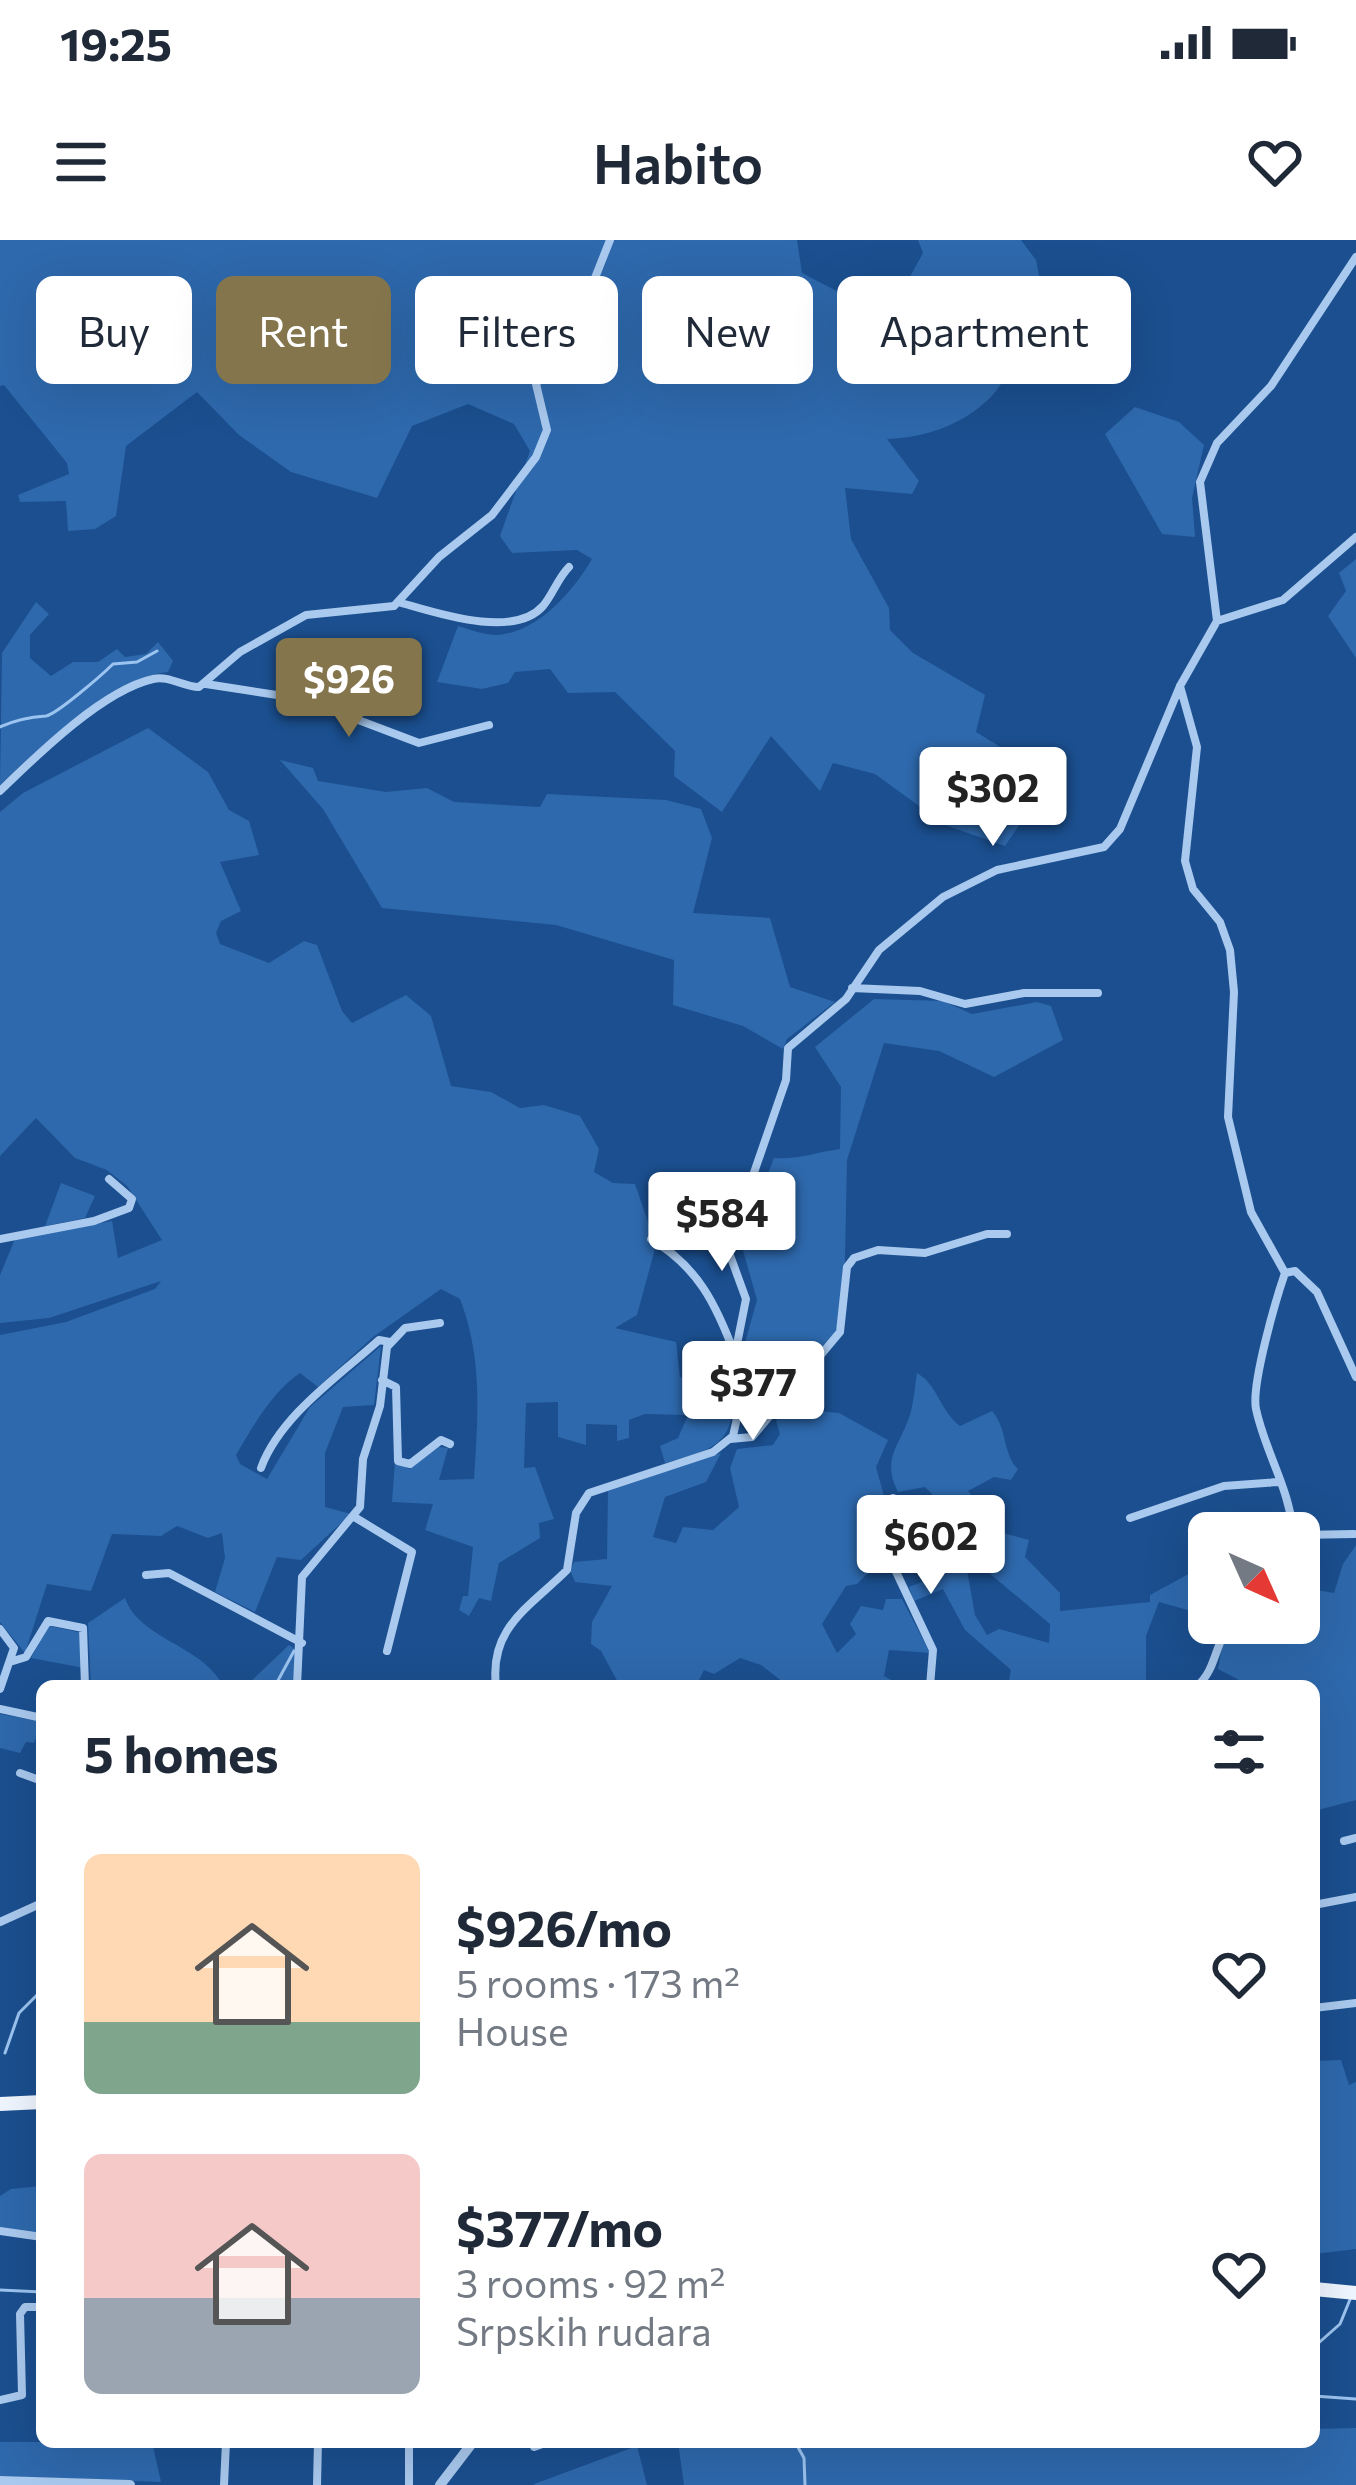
<!DOCTYPE html>
<meta charset="utf-8">
<style>
body{margin:0;font-family:Commissioner,sans-serif;background:#f2f2f3;color:#1f2937;height:100vh;display:flex;flex-direction:column;font-size:45px;white-space:nowrap}
*{box-sizing:border-box;margin:0}
p{font-size:39px;color:#747a83}
.icon{flex:none;width:66px;height:66px;fill:none;stroke:currentColor;stroke-width:2;stroke-linecap:round;stroke-linejoin:round}
.map{position:relative;flex:1;overflow:hidden}
.details{position:absolute;left:36px;top:1440px;width:1284px;height:768px;display:flex;flex-direction:column;background:#fff;border-radius:18px;box-shadow:0 12px 48px #0002}
.details>*{flex:none}
.top-card{position:absolute;left:36px;top:36px;width:1284px;height:108px;display:flex;gap:24px}
.needle{width:78px;rotate:135deg}
.fabs{position:absolute;left:1188px;top:1272px;display:grid;gap:24px}
.fabs a{display:grid;place-items:center;width:132px;height:132px;border-radius:18px;background:#fff;box-shadow:0 12px 48px #0002;font-size:60px}
.price{position:absolute;translate:-50% -102px;padding:0 27px;border-radius:12px;background:#fff;color:#222;font-size:39px;line-height:78px;filter:drop-shadow(0 3px 6px #0008)}
.price::after{content:'';position:absolute;left:50%;top:72px;width:36px;height:27px;margin-left:-18px;background:inherit;clip-path:polygon(0 0,100% 0,50% 100%)}
.price.selected{background:#84754c;color:#fff}
ul{padding:0;list-style:none}
li{display:flex;align-items:center;gap:36px;height:300px;padding:0 48px}
li span{display:grid;place-items:center;flex:none;width:336px;height:240px;border-radius:18px;color:#555}
li>.icon{margin-inline-start:auto}
span .icon{width:144px;height:144px;fill:#fffc;stroke-width:1}
li b{font-size:51px}
h2{display:flex;justify-content:space-between;align-items:center;height:144px;padding:0 48px;font-size:51px}
.pill{padding:0 42px;border-radius:18px;background:#fff;box-shadow:0 12px 48px #0002;font-size:42px;line-height:108px}
.pill.selected{background:#84754c;color:#fff}
.status{display:flex;justify-content:space-between;align-items:center;height:84px;padding:0 60px;background:#fff;direction:ltr}
.status svg{height:33px;fill:currentColor}
header{display:flex;justify-content:space-between;align-items:center;height:156px;padding:0 48px;background:#fff;font-size:54px;font-weight:600}
.map>svg:first-child{display:block}
.green{fill:#2e69ad;fill-rule:evenodd}
.lines{fill:none;stroke-linecap:round;stroke-linejoin:round}
.stream{stroke:#9cc4f0;stroke-width:3}
.minor{stroke:#a9c9ee;stroke-width:8}
.tertiary{stroke:#a9c9ee;stroke-width:10}
.primary{stroke:#f0f6ff;stroke-width:14}
</style>
<div class="status"><b>19:25</b><svg viewBox="0 0 49 12"><path d="M0 12V9h3v3zM5 12V6h3v6zM10 12V3h3v9zM15 12V0h3v12zM26 1h20v11H26zM47 4h2v5h-2z"/></svg></div>
<header><svg class="icon" aria-label="menu" viewBox="0 0 24 24"><path d="M4 6h16M4 12h16M4 18h16"/></svg>Habito<svg class="icon" aria-label="heart" viewBox="0 0 24 24"><path d="M12 20l-8-8c-3-5 5-10 8-4 3-6 11-1 8 4z"/></svg></header>
<div class="map">
<svg width="1356" height="2245" viewBox="0 0 1356 2245">
<rect width="100%" height="100%" fill="#1b4f8f"/>
<path class="green" d="M0 0H797L802 33 854 60 905 46 923 13 918 0H1021L1036 20 1048 84C1010 103 1016 130 991 157 963 185 924 198 887 199L919 241 912 254 845 248 851 299 889 368 890 390 913 413 985 455 976 492 1051 538 1005 606 945 585 875 534 833 523 820 551 771 496 722 572 674 536 675 511 615 452 568 453 550 429 515 432 508 443 482 449 437 442 458 386C469 389 484 395 496 395 538 393 573 351 592 319L577 310 512 313 500 296 530 211 514 184 468 164 412 186 377 258 291 232 239 195 197 152 126 206 116 276 95 289 68 291 66 261 20 262 18 255 69 234 67 223 4 145 0 146Z
M1135 167 1179 182 1204 205 1192 258 1195 297 1162 294 1105 194Z
M1356 319V418L1328 376 1346 351 1339 333Z
M36 362 49 374 30 395V418L51 436 73 422H98L117 409 125 417 146 414 158 402 173 421 168 432C112 437 39 508 0 545L2 413Z
M148 488 208 532 229 570 249 581 259 615 220 622 241 671 221 681 216 693 220 704 269 723 304 701 317 705 342 771 352 783 406 755 431 776 451 846 491 852 520 868 544 865 580 876 599 909 594 932 613 943 635 944 656 1005 637 1075 615 1088 676 1102 680 1137 690 1141 692 1168 734 1160C732 1208 706 1211 665 1223L660 1206 678 1198 688 1175 645 1174 629 1180V1198L617 1201V1185L586 1184V1205L558 1197V1162L526 1163 524 1228 535 1227 554 1279 539 1283 540 1298 499 1323 491 1361 479 1358 469 1376 459 1370 463 1356H468L473 1307 425 1290 433 1264 392 1262 395 1221 409 1229 439 1207 448 1208 439 1240 474 1239C478 1176 483 1119 460 1059L441 1049 373 1097 318 1147 300 1133C274 1150 252 1187 236 1215L240 1224 267 1239 310 1167 381 1106 374 1165 343 1167 325 1213V1267L351 1274 301 1320 277 1317 255 1372 215 1352 225 1318 222 1293 208 1298 177 1286 161 1296 112 1294 91 1351 47 1344 25 1413 0 1382V1095L66 1082 155 1049 161 1041 49 1078 0 1083V1035L15 999 112 981 118 1018 162 1000 127 946 107 930 75 918 36 878 0 916V572L23 553Z
M280 520 313 528 318 541 386 552 427 548 454 562 540 567 547 554 666 560 701 569 712 598 693 673 770 678 790 747 835 762 787 799 783 809 743 786 673 765 674 720 556 685 382 668 323 569Z
M874 759 943 761 972 774 1037 762 1051 766 1063 800 994 837 939 811 884 803 847 920 844 1069 834 1095 814 1114 800 1117 779 1110 741 1117 757 1060 741 1003 774 918C797 920 817 912 840 909L841 847 815 807Z
M61 943 95 956 85 978 45 986Z
M917 1133C938 1145 940 1171 960 1186L992 1171C1008 1189 1002 1213 1018 1229L1011 1240 994 1237 968 1251 979 1263 984 1288 1029 1300 1025 1317 1060 1353V1371L1150 1362V1355L1209 1323V1376L1159 1362 1146 1396V1446H1008L1011 1430 965 1390 943 1349 914 1361 909 1347 924 1341 940 1316 926 1287 938 1277 941 1263 925 1247 898 1252C880 1216 902 1205 911 1171 914 1159 915 1145 917 1133ZM983 1328 1050 1384 1049 1403 999 1389 987 1395 975 1375 967 1330Z
M787 1168 839 1173 888 1200 876 1227 892 1285 883 1318 857 1344 846 1346 822 1384 837 1413 856 1394 850 1384 861 1366 883 1370 886 1359H902L930 1413 889 1410 884 1436 895 1442 893 1446H788L761 1425 740 1418 714 1434 704 1430 696 1446H620L601 1411 591 1404 592 1382 612 1346 575 1342 570 1330 574 1322 607 1319 608 1251 721 1213 706 1242 665 1257 653 1297 676 1303 683 1287 713 1290 739 1267 730 1228 737 1209 773 1205 780 1194 776 1181Z
M1356 1305V1560L1314 1571V1446H1238L1241 1441 1218 1429 1223 1401 1239 1383H1299V1347L1334 1353 1343 1324Z
M125 1358C140 1400 203 1405 223 1446H91L88 1383Z
M49 1386 82 1393 84 1428 31 1418Z
M289 1405 298 1411 295 1440 246 1446Z
M0 1474 42 1482 34 1503 26 1502 20 1513 0 1508Z
M1341 1820 1349 1845 1356 1842V2009L1314 2014V1821Z
M42 1946V1994L0 1989V1956L11 1949Z
M1356 2188V2245H684L678 2202H1314V2189Z
M0 2202H152L161 2242 0 2236Z
M637 2206 647 2245H534V2244Z"/>
<g class="lines">
<path class="stream" d="M0 487C15 480 30 477 46 476 57 474 103 434 113 424L137 422 157 411
M275 1446 294 1411
M5 1813 19 1773 42 1750
M0 2050 42 2052
M1314 2107 1340 2084 1351 2057
M1314 2156 1356 2159
M795 2202 804 2218 805 2245"/>
<path class="minor" d="M398 362C434 372 513 400 543 366 553 354 558 338 569 327
M1217 381 1283 360 1356 297
M206 444 303 459 419 503 489 485
M1180 446 1197 507 1185 621 1193 649 1220 682 1230 710 1234 752 1228 877 1251 972 1285 1033
M0 551C36 516 103 450 153 439 169 435 183 447 199 447L240 412 306 375 394 366 439 317 492 275 536 217 547 190 536 144 568 106 610 0
M852 748 920 751 965 764 1024 753H1098
M0 999 94 981 129 968 132 959 109 939
M651 999C698 1027 716 1064 735 1115
M382 1140 396 1147 398 1221 410 1224 441 1200 450 1204
M730 1199 752 1197 840 1092 847 1027 854 1018 878 1010 925 1013 987 994H1007
M261 1228C280 1176 339 1136 379 1100L390 1102
M893 1258 890 1319 933 1410 930 1446
M356 1278 412 1312 387 1411
M1130 1278 1224 1246 1278 1242
M1293 1293C1290 1249 1265 1212 1256 1169 1251 1145 1276 1059 1285 1033L1295 1031 1317 1052 1356 1137
M1299 1295 1354 1294
M146 1335 169 1333 302 1403
M0 1389 14 1408 0 1449
M13 1421 26 1417 48 1381 83 1388 85 1446
M297 1446 302 1337 360 1267 363 1219 380 1166 387 1107 405 1088 440 1083
M496 1446C489 1387 530 1367 567 1330L576 1273 589 1253 713 1212 733 1196 739 1169 733 1124 746 1059 723 996 749 947 786 840 788 808 846 759 879 710 943 657 997 630 1104 607 1120 589 1180 446 1217 381 1200 242 1217 203 1271 146 1356 17
M1197 1446C1217 1429 1214 1404 1231 1383
M0 1469 42 1478
M20 1533 42 1541
M1344 1601 1356 1598
M1314 1665 1356 1657
M0 1682 42 1663
M1314 1768 1356 1763
M0 1991 42 1997
M0 2160 22 2155 20 2074 25 2067H42
M409 2202V2245
M534 2207 548 2202
M224 2245 226 2202
M317 2245 318 2202"/>
<path class="tertiary" d="M0 2241 130 2245
M440 2245 473 2202"/>
<path class="primary" d="M0 1864 42 1862
M1314 2049 1356 2053"/>
</g>
</svg>
<div class="fabs">
<a><svg class="needle" viewBox="-14 -14 28 28"><path d="M0-13l5 13h-10z" fill="#e53935"/><path d="M0 13l5-13h-10z" fill="#747a83"/></svg></a>
</div>
<b class="price selected" style="left:349px;top:500px">$926</b>
<b class="price" style="left:993px;top:609px">$302</b>
<b class="price" style="left:722px;top:1034px">$584</b>
<b class="price" style="left:753px;top:1203px">$377</b>
<b class="price" style="left:931px;top:1357px">$602</b>
<div class="top-card">
<a class="pill">Buy</a>
<a class="pill selected">Rent</a>
<a class="pill">Filters</a>
<a class="pill">New</a>
<a class="pill">Apartment</a>
</div>
<section class="details">
<h2>5 homes<svg class="icon" aria-label="filters" viewBox="0 0 24 24"><path d="M4 7h16M4 17h16"/><circle cx="9" cy="7" r="2"/><circle cx="15" cy="17" r="2"/></svg></h2>
<ul>
<li><span style="background:linear-gradient(#ffd9b3 70%,#7fa58c 0)"><svg class="icon" aria-label="home" viewBox="0 0 24 24"><path d="M3 11l9-7 9 7M6 9v11h12V9"/></svg></span><div><b>$926/mo</b><p>5 rooms · 173 m²</p><p>House</p></div><svg class="icon" aria-label="heart" viewBox="0 0 24 24"><path d="M12 20l-8-8c-3-5 5-10 8-4 3-6 11-1 8 4z"/></svg></li>
<li><span style="background:linear-gradient(#f6c9c9 60%,#9aa5b1 0)"><svg class="icon" aria-label="home" viewBox="0 0 24 24"><path d="M3 11l9-7 9 7M6 9v11h12V9"/></svg></span><div><b>$377/mo</b><p>3 rooms · 92 m²</p><p>Srpskih rudara</p></div><svg class="icon" aria-label="heart" viewBox="0 0 24 24"><path d="M12 20l-8-8c-3-5 5-10 8-4 3-6 11-1 8 4z"/></svg></li>
</ul>
</section>
</div>
